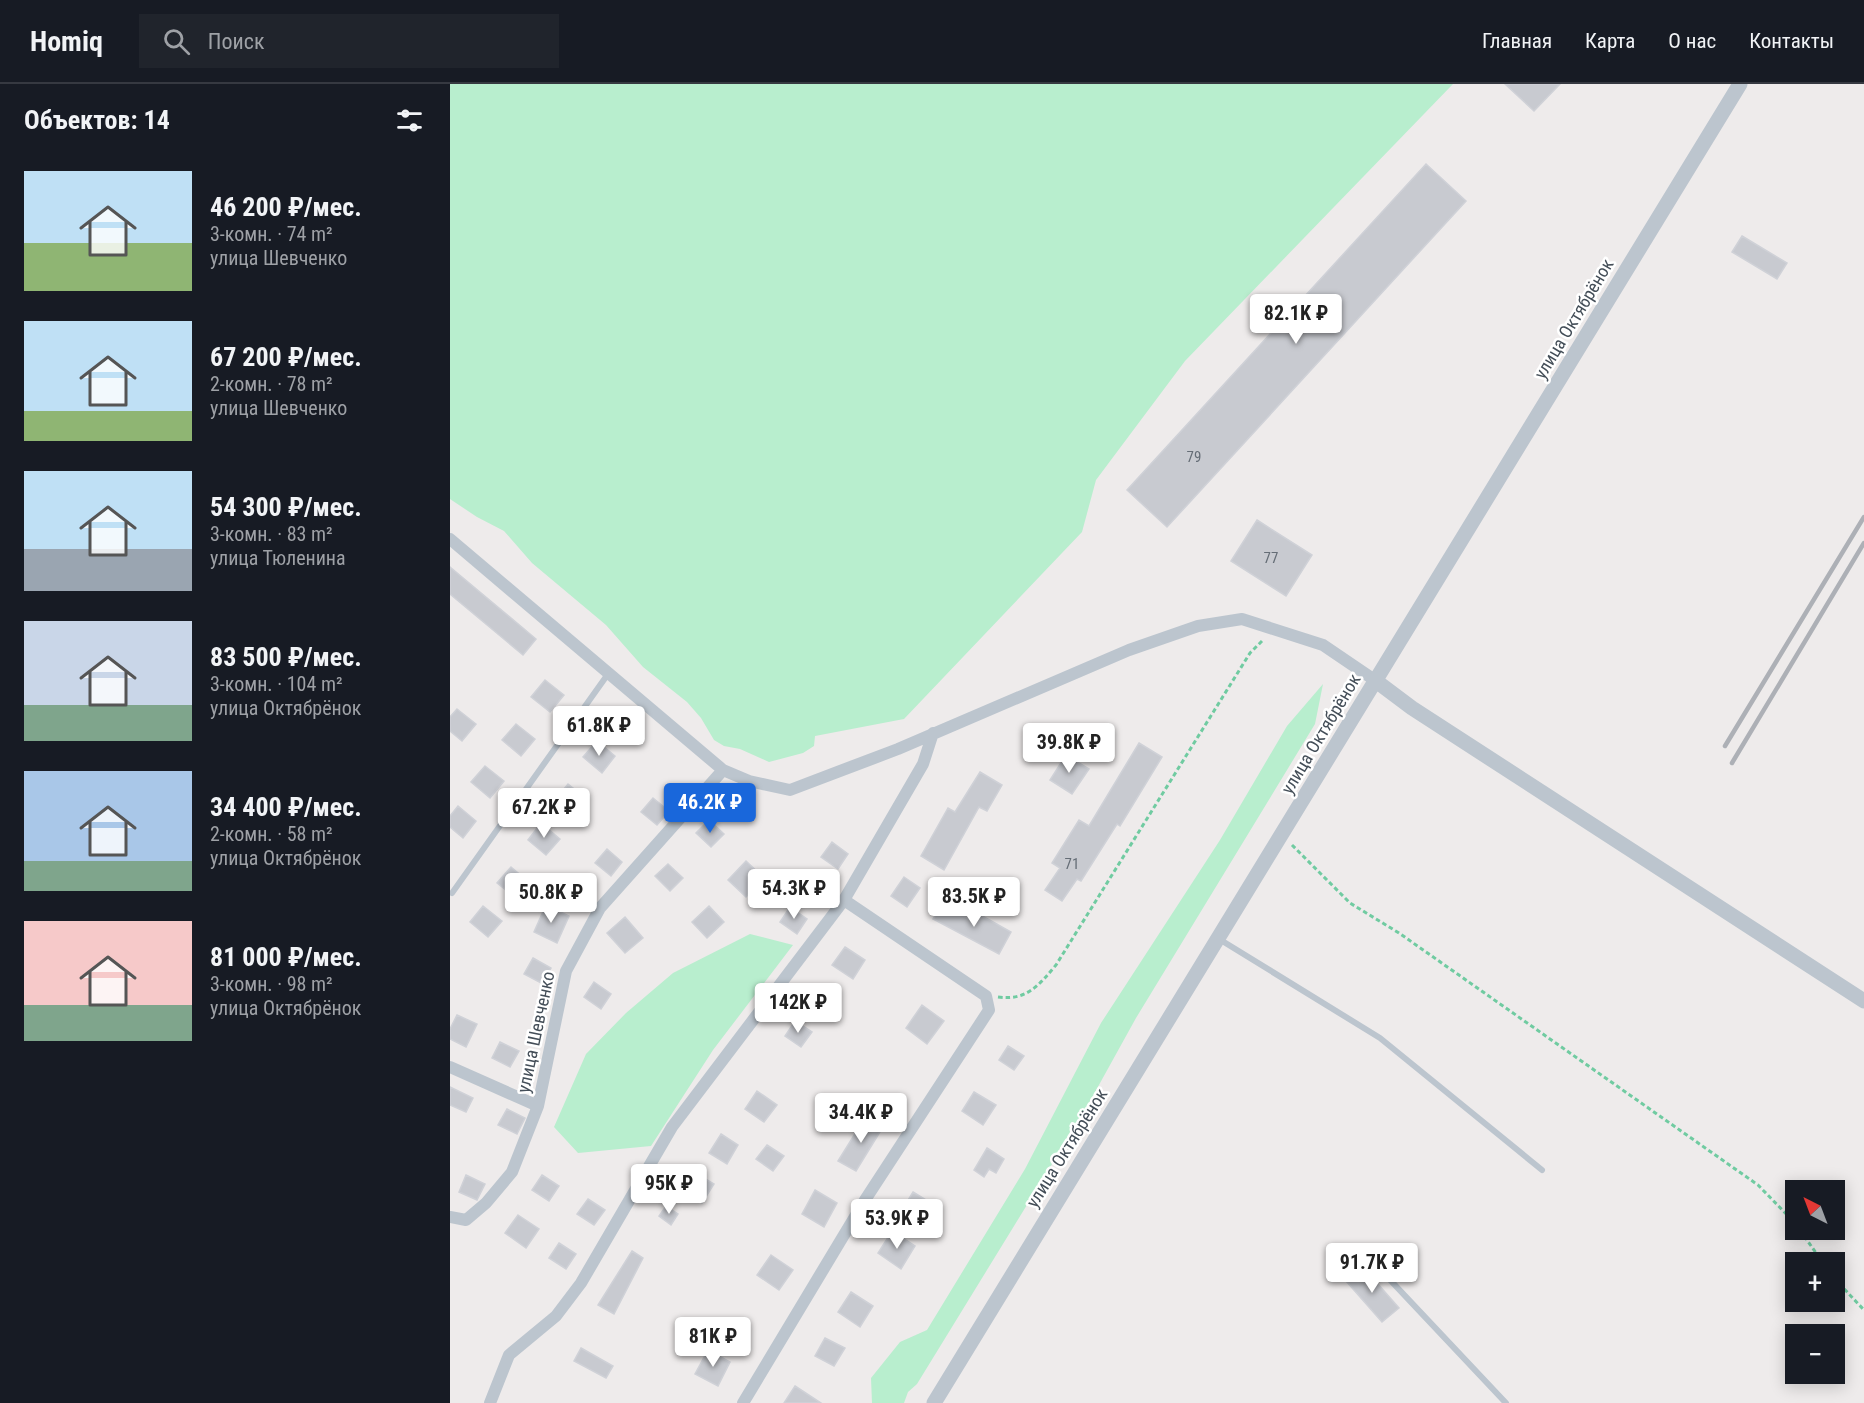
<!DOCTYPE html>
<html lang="ru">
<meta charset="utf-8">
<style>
body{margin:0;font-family:"Roboto Condensed",sans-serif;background:#20242c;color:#f1f3f6;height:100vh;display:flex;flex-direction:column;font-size:22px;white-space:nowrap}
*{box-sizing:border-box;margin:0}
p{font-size:20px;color:#9ea1a6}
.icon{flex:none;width:33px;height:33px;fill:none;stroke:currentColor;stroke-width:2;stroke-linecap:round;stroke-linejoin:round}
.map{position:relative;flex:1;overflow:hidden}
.sheet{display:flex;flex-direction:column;background:#171b24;width:450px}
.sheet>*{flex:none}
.needle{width:39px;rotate:318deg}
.fabs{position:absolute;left:1335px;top:1096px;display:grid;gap:12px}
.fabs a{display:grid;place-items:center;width:60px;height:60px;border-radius:0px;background:#171b24;box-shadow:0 3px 15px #0003;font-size:30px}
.price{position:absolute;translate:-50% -51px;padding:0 14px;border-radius:6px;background:#fff;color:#222;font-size:20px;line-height:39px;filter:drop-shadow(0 2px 3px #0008)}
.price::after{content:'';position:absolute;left:50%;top:36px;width:18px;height:14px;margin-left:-9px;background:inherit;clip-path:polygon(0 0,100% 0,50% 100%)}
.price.on{background:#1967db;color:#fff}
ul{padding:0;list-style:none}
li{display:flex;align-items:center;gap:18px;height:150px;padding:0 24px}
li span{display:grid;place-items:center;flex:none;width:168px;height:120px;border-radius:0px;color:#555}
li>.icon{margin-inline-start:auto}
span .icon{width:72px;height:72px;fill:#fffc;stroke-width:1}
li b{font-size:26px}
h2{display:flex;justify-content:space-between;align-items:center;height:72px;padding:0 24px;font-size:26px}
header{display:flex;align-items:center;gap:36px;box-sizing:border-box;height:84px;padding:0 30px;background:#171b24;border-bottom:2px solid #363941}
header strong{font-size:28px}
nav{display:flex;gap:33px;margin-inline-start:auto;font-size:21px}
.search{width:420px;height:54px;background:#20242c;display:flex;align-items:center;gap:15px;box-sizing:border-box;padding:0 21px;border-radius:0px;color:#9ea1a6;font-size:22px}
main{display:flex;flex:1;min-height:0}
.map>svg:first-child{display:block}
.green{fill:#b8eece}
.building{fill:#c8cad0;stroke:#cfd1d7;stroke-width:1.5}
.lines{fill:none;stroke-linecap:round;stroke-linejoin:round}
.path{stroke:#70cba1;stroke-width:3;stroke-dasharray:4.5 3;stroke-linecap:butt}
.service{stroke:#bcc5ce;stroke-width:6}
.minor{stroke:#bcc5ce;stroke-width:12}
.tertiary{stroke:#bcc5ce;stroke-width:15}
.rail{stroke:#adb0b6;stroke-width:4.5}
.labels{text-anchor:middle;stroke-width:5;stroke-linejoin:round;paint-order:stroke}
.number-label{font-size:15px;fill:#656d76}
.street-label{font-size:18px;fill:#444e58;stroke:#fff}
</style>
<header>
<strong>Homiq</strong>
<div class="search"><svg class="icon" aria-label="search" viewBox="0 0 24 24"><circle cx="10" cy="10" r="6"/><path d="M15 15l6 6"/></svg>Поиск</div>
<nav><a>Главная</a><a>Карта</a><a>О нас</a><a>Контакты</a></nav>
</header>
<main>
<section class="sheet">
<h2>Объектов: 14<svg class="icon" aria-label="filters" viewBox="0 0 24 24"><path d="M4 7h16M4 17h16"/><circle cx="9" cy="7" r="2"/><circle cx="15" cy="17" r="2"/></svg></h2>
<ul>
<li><span style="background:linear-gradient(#bfe0f5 60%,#8fb573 0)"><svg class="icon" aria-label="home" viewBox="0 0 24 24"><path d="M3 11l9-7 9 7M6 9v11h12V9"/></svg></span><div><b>46 200 ₽/мес.</b><p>3-комн. · 74 m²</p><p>улица Шевченко</p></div></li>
<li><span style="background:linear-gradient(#bfe0f5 75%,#8fb573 0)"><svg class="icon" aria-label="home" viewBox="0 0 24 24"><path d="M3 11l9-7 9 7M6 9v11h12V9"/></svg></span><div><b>67 200 ₽/мес.</b><p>2-комн. · 78 m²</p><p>улица Шевченко</p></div></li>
<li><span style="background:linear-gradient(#bfe0f5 65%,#9aa5b1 0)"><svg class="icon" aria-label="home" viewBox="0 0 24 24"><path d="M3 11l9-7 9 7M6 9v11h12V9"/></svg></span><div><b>54 300 ₽/мес.</b><p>3-комн. · 83 m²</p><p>улица Тюленина</p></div></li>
<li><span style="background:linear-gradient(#c9d6e8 70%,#7fa58c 0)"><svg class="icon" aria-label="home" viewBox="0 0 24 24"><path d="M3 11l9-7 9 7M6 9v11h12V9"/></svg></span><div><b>83 500 ₽/мес.</b><p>3-комн. · 104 m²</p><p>улица Октябрёнок</p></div></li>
<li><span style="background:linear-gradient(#a9c7e8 75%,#7fa58c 0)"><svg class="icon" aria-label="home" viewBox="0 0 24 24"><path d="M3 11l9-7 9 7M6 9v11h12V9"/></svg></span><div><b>34 400 ₽/мес.</b><p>2-комн. · 58 m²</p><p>улица Октябрёнок</p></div></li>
<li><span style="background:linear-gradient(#f6c9c9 70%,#7fa58c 0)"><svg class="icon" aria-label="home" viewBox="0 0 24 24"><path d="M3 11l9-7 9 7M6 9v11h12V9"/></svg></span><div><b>81 000 ₽/мес.</b><p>3-комн. · 98 m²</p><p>улица Октябрёнок</p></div></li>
</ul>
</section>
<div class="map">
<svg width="1414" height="1319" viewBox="0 0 1414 1319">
<rect width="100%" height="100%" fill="#eeebeb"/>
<path class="green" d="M0 0H1003L735 277 646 396 632 448 454 635 365 652 364 662 353 669 319 678 290 665 274 662 264 656 251 634 237 618 193 583 156 541 82 479 54 447 27 433 0 415Z
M873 600 865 640 686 934 634 1028 467 1300 458 1308 454 1319H422L421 1294 450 1258 477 1246 575 1085 651 939 770 756 837 642Z
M300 850 343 861 263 966 201 1062 128 1069 104 1043 136 970 176 929 223 889Z"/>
<path class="building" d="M1055 0H1110L1084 27Z
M976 80 1016 117 717 443 677 406Z
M1292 152 1337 179 1327 195 1282 168Z
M807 436 862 471 836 512 781 477Z
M0 483 86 555 73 571 0 510Z
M95 596 114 611 100 628 81 613Z
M7 625 26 640 12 657 0 647V633Z
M66 640 85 655 71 672 52 656Z
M147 657 165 672 152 689 133 673Z
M689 659 712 673 670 742 667 740 631 797 627 795 612 817 595 806 610 784 602 779 629 736 639 742Z
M616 671 639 685 622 710 600 696Z
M35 682 54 697 40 714 21 698Z
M530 688 552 701 537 727 529 723 494 786 471 772 498 724 505 728Z
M118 700 137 715 123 731 105 716Z
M203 714 219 727 207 741 191 728Z
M8 722 26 737 13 754 0 743V732Z
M259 736 274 750 261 763 246 749Z
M91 739 110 755 96 771 78 756Z
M382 758 398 770 388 785 371 773Z
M157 765 172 778 161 792 145 779Z
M296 777 314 794 296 813 278 796Z
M218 780 233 794 220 807 205 792Z
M61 783 79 798 66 814 47 799Z
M454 793 470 804 457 823 441 812Z
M493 819 524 838 529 830 561 848 549 870 483 835Z
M96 821 119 832 107 859 84 848Z
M33 822 52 837 38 853 20 838Z
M259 822 274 838 257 854 242 838Z
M340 823 357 835 347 850 330 838Z
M175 833 193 854 175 869 157 849Z
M395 863 415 876 403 895 382 881Z
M83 874 101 884 93 900 74 890Z
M144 898 161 910 151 925 134 913Z
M472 921 494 937 477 960 456 944Z
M7 931 27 940 16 963 0 955V945Z
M345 937 362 948 351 963 335 952Z
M50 958 69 967 60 983 42 974Z
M558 962 574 972 564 986 549 976Z
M0 1003 23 1014 16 1028 0 1021Z
M307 1007 327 1021 314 1038 295 1025Z
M524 1008 546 1021 533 1041 512 1027Z
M57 1025 75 1034 67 1050 48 1041Z
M416 1032 433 1043 406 1087 388 1077Z
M271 1050 288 1061 277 1080 259 1069Z
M317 1061 334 1072 323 1087 306 1075Z
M537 1064 554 1075 546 1089 539 1085 534 1093 524 1086Z
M247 1090 264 1100 252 1119 235 1108Z
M16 1091 35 1100 27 1116 9 1108Z
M92 1091 109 1102 99 1117 82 1106Z
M365 1106 387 1119 374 1143 352 1130Z
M463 1108 481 1119 469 1137 452 1126Z
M138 1115 155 1126 144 1141 127 1130Z
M216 1122 228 1130 221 1141 209 1132Z
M68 1131 89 1145 76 1164 55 1149Z
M442 1147 465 1162 451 1185 428 1169Z
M109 1159 126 1170 116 1185 99 1174Z
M182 1167 193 1174 164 1230 148 1221Z
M321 1171 343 1186 329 1206 307 1191Z
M912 1182 949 1224 932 1238 896 1197Z
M401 1208 423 1222 410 1243 388 1228Z
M375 1254 395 1264 384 1282 365 1272Z
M131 1264 163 1282 156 1294 124 1277Z
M258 1266 280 1278 268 1302 245 1290Z
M345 1302 371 1319H334Z"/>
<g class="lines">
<path class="path" d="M842 761 900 819 949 849 1308 1101 1346 1140
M548 913C577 917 589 901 606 881L800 569 814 555
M1350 1146 1373 1179
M1384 1194 1414 1226"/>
<path class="service" d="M2 809 158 590
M769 855 930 954 1092 1086
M910 1164 1056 1319"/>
<path class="minor" d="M0 455 273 686 299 697 340 706 448 665 679 566 748 542 792 535 873 561 926 597
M0 983 88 1022
M0 1133 16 1136 36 1119 62 1088 88 1022 116 887 150 824 273 686
M40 1319 59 1271 106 1232 131 1199 222 1043 394 816 473 680 483 649
M293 1319 415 1116 539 926 536 912 394 816"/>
<path class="tertiary" d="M926 597 962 624 1414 917
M484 1319 1290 0"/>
<path class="rail" d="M1275 662 1414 433
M1282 679 1414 459"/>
</g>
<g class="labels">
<g class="number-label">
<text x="744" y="378">79</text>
<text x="821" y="479">77</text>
<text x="622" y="785">71</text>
</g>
<g class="street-label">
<text transform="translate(1124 235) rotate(-59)" y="6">улица Октябрёнок</text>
<text transform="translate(871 650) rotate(-59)" y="6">улица Октябрёнок</text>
<text transform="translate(86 948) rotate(-78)" y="6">улица Шевченко</text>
<text transform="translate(617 1064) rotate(-58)" y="6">улица Октябрёнок</text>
</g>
</g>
</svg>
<div class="fabs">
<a><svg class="needle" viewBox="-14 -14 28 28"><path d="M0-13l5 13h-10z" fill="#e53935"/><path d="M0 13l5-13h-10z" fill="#9ea1a6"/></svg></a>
<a>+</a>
<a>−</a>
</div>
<b class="price" style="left:846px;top:261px">82.1K ₽</b>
<b class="price" style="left:149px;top:673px">61.8K ₽</b>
<b class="price" style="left:619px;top:690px">39.8K ₽</b>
<b class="price on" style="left:260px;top:750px">46.2K ₽</b>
<b class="price" style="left:94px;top:755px">67.2K ₽</b>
<b class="price" style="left:344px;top:836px">54.3K ₽</b>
<b class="price" style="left:101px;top:840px">50.8K ₽</b>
<b class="price" style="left:524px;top:844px">83.5K ₽</b>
<b class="price" style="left:348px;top:950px">142K ₽</b>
<b class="price" style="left:411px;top:1060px">34.4K ₽</b>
<b class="price" style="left:219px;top:1131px">95K ₽</b>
<b class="price" style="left:447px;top:1166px">53.9K ₽</b>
<b class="price" style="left:922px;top:1210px">91.7K ₽</b>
<b class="price" style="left:263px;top:1284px">81K ₽</b>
</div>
</main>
